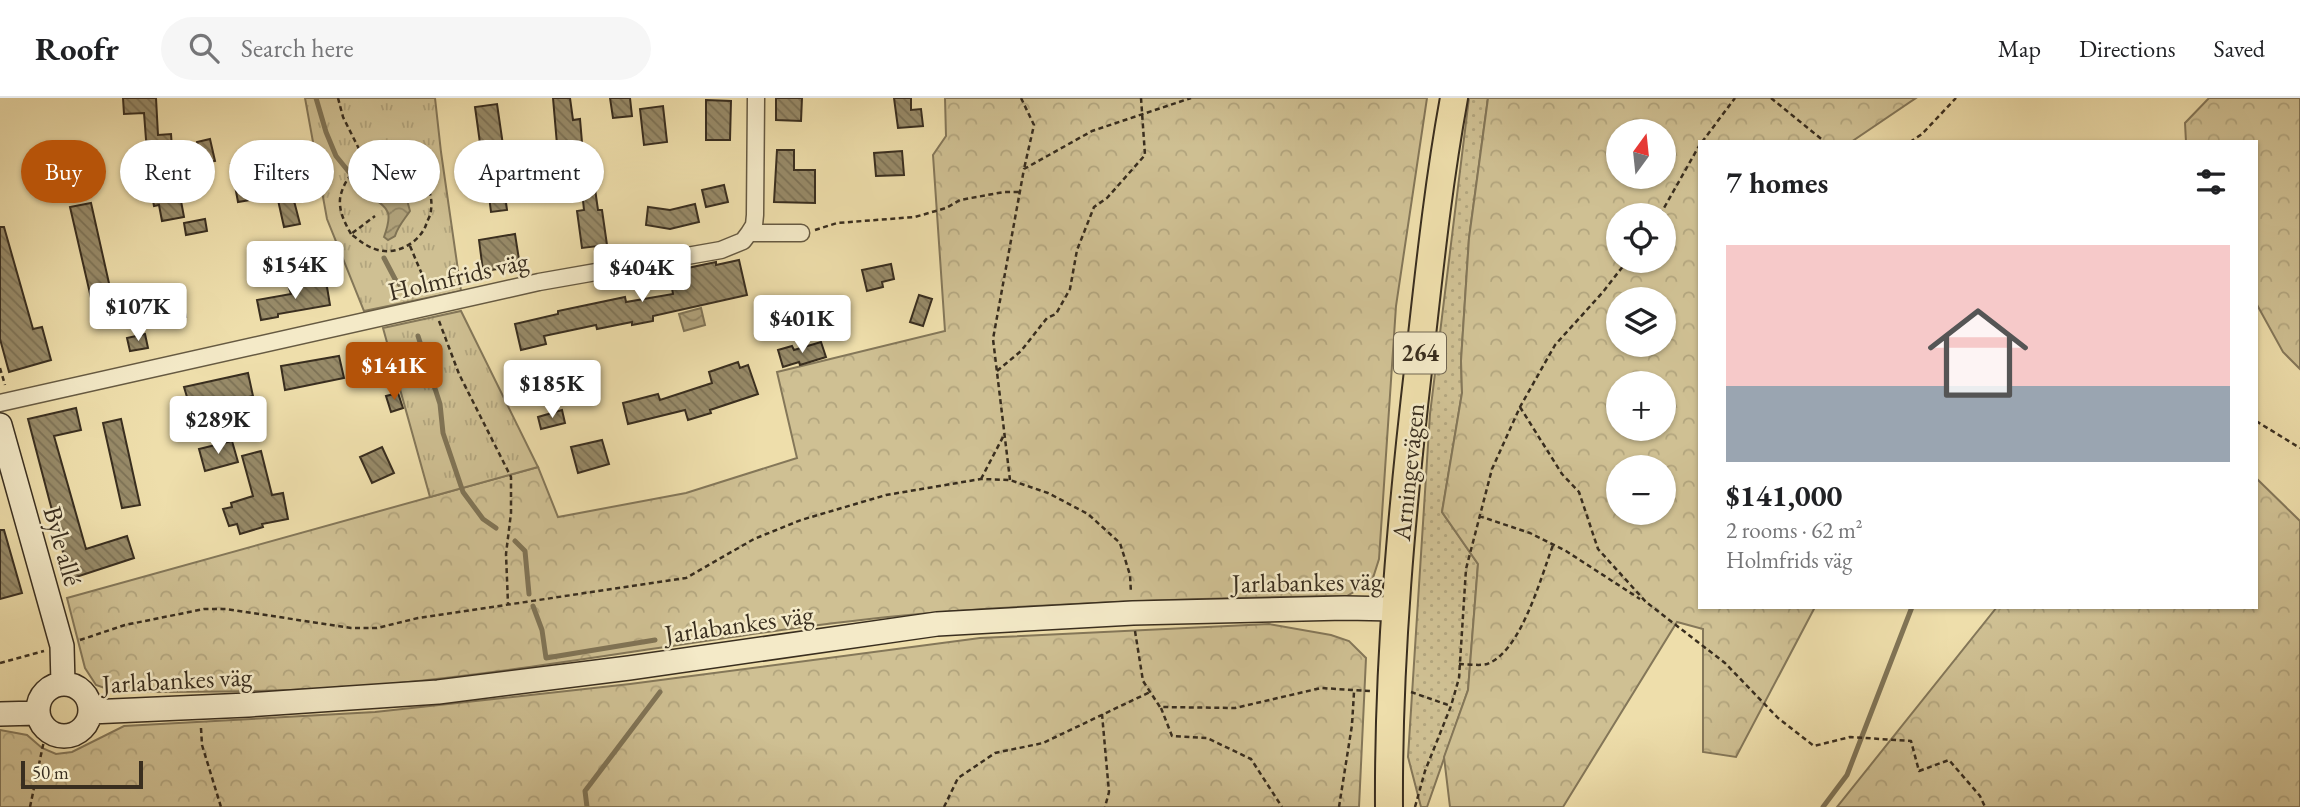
<!DOCTYPE html>
<meta charset="utf-8">
<style>
body{margin:0;font-family:"EB Garamond",serif;background:#f6f6f6;color:#202124;height:100vh;display:flex;flex-direction:column;font-size:26px;white-space:nowrap}
*{box-sizing:border-box;margin:0}
p{font-size:23px;color:#757577}
.icon{flex:none;width:38px;height:38px;fill:none;stroke:currentColor;stroke-width:2;stroke-linecap:round;stroke-linejoin:round}
.map{position:relative;flex:1;overflow:hidden}
.drawer{position:absolute;left:1698px;top:42px;width:560px;height:469px;display:flex;flex-direction:column;background:#fff;border-radius:0px;box-shadow:0 2px 5px #0004}
.drawer>*{flex:none}
.top-card{position:absolute;left:21px;top:42px;width:665px;height:63px;display:flex;gap:14px}
.needle{width:46px;rotate:15deg}
.buttons{position:absolute;left:1606px;top:21px;display:grid;gap:14px}
.buttons a{display:grid;place-items:center;width:70px;height:70px;border-radius:50%;background:#fff;box-shadow:0 2px 5px #0004;font-size:35px}
.scale{position:absolute;left:21px;bottom:18px;width:122px;box-sizing:border-box;padding-left:7px;border:4px solid #392e1f;border-top:0;font-size:19px;line-height:24px;white-space:nowrap;color:#392e1f;-webkit-text-stroke:5px #f4eac8;paint-order:stroke}
.price{position:absolute;translate:-50% -60px;padding:0 16px;border-radius:7px;background:#fff;color:#222;font-size:23px;line-height:46px;filter:drop-shadow(0 2px 4px #0008)}
.price::after{content:'';position:absolute;left:50%;top:42px;width:21px;height:16px;margin-left:-10px;background:inherit;clip-path:polygon(0 0,100% 0,50% 100%)}
.price.on{background:#b45309;color:#fff}
ul{padding:0;list-style:none}
li{display:grid;align-content:center;gap:14px;height:371px;padding:0 28px}
li+li{border-top:2px solid #e0e0e0}
li span{display:grid;place-items:center;height:217px;border-radius:0px;color:#555}
li>.icon{margin-inline-start:auto}
span .icon{width:126px;height:126px;fill:#fffc;stroke-width:1}
li b{font-size:30px}
h2{display:flex;justify-content:space-between;align-items:center;height:84px;padding:0 28px;font-size:30px}
.pill{padding:0 24px;border-radius:32px;background:#fff;box-shadow:0 2px 5px #0004;font-size:24px;line-height:63px}
.pill.on{background:#b45309;color:#fff}
header{display:flex;align-items:center;gap:42px;box-sizing:border-box;height:98px;padding:0 35px;background:#fff;border-bottom:2px solid #e0e0e0}
header strong{font-size:33px}
nav{display:flex;gap:38px;margin-inline-start:auto;font-size:24px}
.search{width:490px;height:63px;background:#f6f6f6;display:flex;align-items:center;gap:18px;box-sizing:border-box;padding:0 24px;border-radius:38px;color:#757577;font-size:26px}
.map>svg:first-child{display:block}
.grass{fill:url(#grass-dots);stroke:#847759;stroke-width:2}
.forest{fill:url(#forest-crowns);stroke:#847759;stroke-width:2;fill-rule:evenodd}
.park{fill:url(#park-tufts);stroke:#847759;stroke-width:2}
.water{fill:url(#water-waves);stroke:#807456;stroke-width:2}
.lines{fill:none;stroke-linecap:round;stroke-linejoin:round}
.stream{stroke:#807456;stroke-width:5}
.building{fill:url(#building-back-hatch);stroke:#392e1f;stroke-width:2}
.street-casing{stroke:#665a42;stroke-width:19}
.secondary-casing{stroke:#392e1f;stroke-width:26}
.primary-casing{stroke:#392e1f;stroke-width:30}
.path{stroke:#392e1f;stroke-width:2.5;stroke-dasharray:5 3.5;stroke-linecap:butt}
.street{stroke:#f4eac8;stroke-width:16}
.secondary{stroke:#f4eac8;stroke-width:23}
.primary{stroke:#eedeab;stroke-width:26}
.labels{text-anchor:middle;stroke-width:5;stroke-linejoin:round;paint-order:stroke}
.shield{fill:#f4eac8;stroke:#716652;stroke-width:2}
.shield-label{font-size:24px;font-weight:bold;fill:#392e1f}
.street-label{font-size:26px;fill:#392e1f;stroke:#f4eac8}
</style>
<header>
<strong>Roofr</strong>
<div class="search"><svg class="icon" aria-label="search" viewBox="0 0 24 24"><circle cx="10" cy="10" r="6"/><path d="M15 15l6 6"/></svg>Search here</div>
<nav><a>Map</a><a>Directions</a><a>Saved</a></nav>
</header>
<div class="map">
<svg width="2300" height="709" viewBox="0 0 2300 709">
<defs>
<pattern id="grass-dots" width="8" height="8" patternUnits="userSpaceOnUse" patternTransform="scale(1.75)"><rect width="8" height="8" fill="#cfc093"/><path d="M2 2h.1M6 6h.1" fill="none" stroke="#b2a57e" stroke-width="1.8" stroke-linecap="round"/></pattern>
<pattern id="forest-crowns" width="20" height="18" patternUnits="userSpaceOnUse" patternTransform="scale(1.75)"><rect width="20" height="18" fill="#cfc093"/><path d="M2 6a3 3 0 1 1 6 0M12 15a3 3 0 1 1 6 0" fill="none" stroke="#b2a57e"/></pattern>
<pattern id="park-tufts" width="24" height="20" patternUnits="userSpaceOnUse" patternTransform="scale(1.75)"><rect width="24" height="20" fill="#cfc093"/><path d="M3 7l-1-3M5 7V3M7 7l1-3M15 17l-1-3M17 17v-4M19 17l1-3" fill="none" stroke="#b2a57e"/></pattern>
<pattern id="water-waves" width="16" height="10" patternUnits="userSpaceOnUse" patternTransform="scale(1.75)"><rect width="16" height="10" fill="#b0a27b"/><path d="M0 5q4-4 8 0t8 0" fill="none" stroke="#908464"/></pattern>
<pattern id="building-back-hatch" width="6" height="6" patternUnits="userSpaceOnUse" patternTransform="scale(1.75)"><rect width="6" height="6" fill="#978a68"/><path d="M-1 5l2 2M0 0l6 6M5-1l2 2" fill="none" stroke="#7c7155"/></pattern>
</defs>
<rect width="100%" height="100%" fill="#eedeab"/>
<filter id="stains"><feTurbulence type="fractalNoise" baseFrequency=".00286" numOctaves="4"/><feColorMatrix values="0 0 0 0 .2 0 0 0 0 .09 0 0 0 0 .02 0 0 0 .5 -.17"/></filter>
<radialGradient id="worn" r=".72"><stop offset=".6" stop-color="#630" stop-opacity="0"/><stop offset="1" stop-color="#630" stop-opacity=".3"/></radialGradient>
<path class="grass" d="M1469 0H1488L1469 140 1461 263 1462 295 1442 414 1478 466 1468 592 1427 709H1421L1408 659 1430 316Z"/>
<path class="forest" d="M945 0H1427L1396 208 1379 461 1372 483 1347 498C1204 500 1062 504 919 516 742 532 566 569 389 586 298 594 207 594 116 594L96 587 85 570 67 500 538 369 558 419 686 395 797 360 777 274 945 233 933 57 946 38Z
M1488 0H1916L1851 44H1699V509H1815L1736 659 1703 654V531L1677 524 1563 709H1450L1444 659 1468 592 1478 466 1442 414 1462 295 1461 263 1469 140ZM1619 33H1664V79H1619ZM1619 117H1664V163H1619ZM1619 201H1664V247H1619ZM1619 285H1664V331H1619ZM1619 369H1664V415H1619Z
M2209 0H2300V271L2283 254 2256 205V44H2186L2185 25Z
M2256 380 2300 423V709H1837L1997 509H2256Z
M1269 526 1331 537 1349 543 1366 560 1359 709H0V632L27 637 42 650 56 656 72 654 124 628 375 614 630 586 980 540Z"/>
<path class="park" d="M305 0H435L441 54 461 193 364 213 327 121Z
M461 213 538 369 430 399 383 230Z"/>
<path class="water" d="M374 93 400 94 407 102 410 113C404 122 398 128 395 138L388 142 384 139C394 111 388 111 366 95Z
M701 210 705 227 684 233 679 216Z"/>
<g class="lines">
<path class="stream" d="M316 0 326 34 336 58 366 95
M384 160 395 181 407 196
M418 238 440 306 443 335 463 394 483 421 496 430
M515 443 525 453 529 496
M533 508 542 532 546 560 655 542
M587 709 585 693 660 594
M1823 709 1847 677 1912 509"/>
</g>
<path class="building" d="M123 0H156L158 37 171 36 175 92H179L184 119 162 123 159 107 154 108 149 81 144 15 124 16Z
M553 0H570L573 22 580 21 583 56 558 58Z
M610 0H630L632 18 613 20Z
M776 0H802L801 23 776 22Z
M894 0H911V12L921 11 923 28 898 30Z
M706 2 731 3 730 42H706Z
M497 6 503 47H498L507 112 491 114 486 74H484L475 9Z
M663 8 667 44 644 47 640 11Z
M210 41 215 63 202 65 197 44Z
M777 52H794V72H815V105L774 104Z
M902 53 904 77 876 78 874 55Z
M281 60 287 96 238 104 231 66Z
M724 87 728 104 706 109 702 92Z
M595 91 598 112H602L607 147 582 150 577 113 584 112 582 93Z
M293 99 300 126 284 129 278 102Z
M91 105 117 221 97 226 70 109Z
M695 106 699 124 670 131 646 127 648 109 670 112Z
M205 121 207 133 186 137 184 125Z
M0 129H4L33 231 42 229 51 262 9 274 0 241Z
M515 136 520 168 483 173 479 142Z
M739 162 747 197 653 218V223L632 227V224L597 231 596 227 544 238 546 246 521 252 515 226 558 216V213L582 208 625 199 626 204 673 196 671 184 683 171 716 164V167Z
M891 166 894 181 882 184 883 189 867 193 862 172Z
M326 183 330 207 278 216V219L261 222 257 202 291 196 289 190Z
M176 197 177 206 183 205 186 219 158 228 154 212 163 211 161 200Z
M919 197 932 201 923 228 910 224Z
M816 198 819 221 781 226 778 203Z
M145 236 148 250 130 253 127 240Z
M821 244 826 259 800 267 799 264 783 269 778 252 792 248 794 252Z
M339 258 344 280 285 292 281 268Z
M738 264 740 270 748 267 758 296 710 312 711 315 688 322 685 312 628 326 623 305 658 296 660 302 712 285 709 274Z
M248 275 253 298 181 314 179 301 187 299 184 289Z
M398 295 403 310 391 314 386 298Z
M76 310 81 332 54 338 86 451 127 438 134 460 70 481 28 321Z
M562 312 565 325 541 331 538 319Z
M121 321 140 407 122 410 103 325Z
M602 342 609 366 578 375 571 349Z
M232 343 238 364 205 373 199 351Z
M382 349 394 375 372 385 360 359Z
M261 353 272 397 283 395 288 421 262 426 263 429 240 436 237 426 229 428 223 411 232 409 231 405 253 398 242 358Z
M0 432H4L22 495 0 501Z"/>
<g class="lines">
<defs>
<path id="street" d="M749 135 754 127 755 117 756 0
M0 305 539 184 721 152 743 143 749 135H801"/>
<path id="secondary" d="M0 327 62 548 63 586
M38 612a26 26 0 1 1 52 0a26 26 0 1 1-52 0Z
M90 614 248 607 438 594 629 570 937 526 1133 515 1345 510 1396 511
M0 616 38 615"/>
<path id="primary" d="M1389 709C1388 560 1402 411 1419 264 1429 175 1438 87 1454 0"/>
</defs>
<use href="#street" class="street-casing"/>
<use href="#secondary" class="secondary-casing"/>
<use href="#primary" class="primary-casing"/>
<path class="path" d="M338 0 343 19 365 63
M1021 0 1034 27 1024 71
M1771 0 1825 44
M1702 44 1735 0
M1910 44 1922 36 1956 0
M1660 117 1699 48
M815 132 837 125 915 119 946 110 960 102 1004 94H1020
M351 136C345 125 339 114 340 101 343 79 365 56 388 60 412 63 435 87 431 112 431 117 427 123 426 127 419 145 397 157 378 152 367 149 360 143 351 136L375 118
M410 148 429 193
M439 223 459 276 511 379V415L506 456 508 506
M0 270 5 287
M997 273 1021 253 1047 220 1056 216 1070 191 1077 152 1094 109 1107 100 1145 57 1141 0
M1520 309 1562 376 1579 394 1598 451 1646 504 1725 565 1778 620 1814 648 1850 639 1911 643 1919 673 1949 662 1980 698 1985 709
M2256 323 2300 350
M981 381 1004 337
M1010 382 993 241 1024 71 1092 33 1191 0
M1479 418 1530 435 1566 453 1640 501
M1135 533 1143 583 1160 609 1235 610 1321 590 1370 593
M80 542 125 527 204 511H226L351 530H377L418 520 686 480 754 441 801 422 886 397 981 381 1010 382 1048 395 1088 416 1120 445 1130 477 1131 495
M0 565 44 553
M1459 566C1467 566 1480 568 1487 566 1521 554 1541 479 1553 447
M1411 594 1451 608
M1161 610 1172 638 1207 640 1251 661 1282 709
M1102 616 1109 694 1105 709
M201 630 202 647 221 709
M30 709 46 633
M944 709 958 680 995 655 1043 645 1150 594
M1339 709 1352 627 1354 594
M1415 709 1425 673 1451 608 1459 580 1466 471 1492 371 1520 309 1555 247 1603 194 1627 163"/>
<use href="#street" class="street"/>
<use href="#secondary" class="secondary"/>
<use href="#primary" class="primary"/>
</g>
<g class="labels">
<rect class="shield" x="1394" y="234.5" width="52" height="41" rx="5"/>
<g class="shield-label">
<text x="1420" y="263">264</text>
</g>
<g class="street-label">
<text transform="translate(458 178) rotate(-13)" y="9">Holmfrids väg</text>
<text transform="translate(1408 374) rotate(-84)" y="9">Arningevägen</text>
<text transform="translate(63 448) rotate(74)" y="9">Byle allé</text>
<text transform="translate(1307 484) rotate(-1)" y="9">Jarlabankes väg</text>
<text transform="translate(739 526) rotate(-8)" y="9">Jarlabankes väg</text>
<text transform="translate(177 582) rotate(-3)" y="9">Jarlabankes väg</text>
</g>
</g>
<rect width="100%" height="100%" filter="url(#stains)"/>
<rect width="100%" height="100%" fill="url(#worn)"/>
</svg>
<div class="buttons">
<a><svg class="needle" viewBox="-14 -14 28 28"><path d="M0-13l5 13h-10z" fill="#e53935"/><path d="M0 13l5-13h-10z" fill="#757577"/></svg></a>
<a><svg class="icon" aria-label="locate" viewBox="0 0 24 24"><circle cx="12" cy="12" r="6"/><path d="M12 2v4M12 18v4M2 12h4M18 12h4"/></svg></a>
<a><svg class="icon" aria-label="layers" viewBox="0 0 24 24"><path d="M12 4l9 5-9 5-9-5zM3 14l9 5 9-5"/></svg></a>
<a>+</a>
<a>−</a>
</div>
<div class="scale">50 m</div>
<b class="price" style="left:295px;top:203px">$154K</b>
<b class="price" style="left:642px;top:206px">$404K</b>
<b class="price" style="left:138px;top:245px">$107K</b>
<b class="price" style="left:802px;top:257px">$401K</b>
<b class="price on" style="left:394px;top:304px">$141K</b>
<b class="price" style="left:552px;top:322px">$185K</b>
<b class="price" style="left:218px;top:358px">$289K</b>
<div class="top-card">
<a class="pill on">Buy</a>
<a class="pill">Rent</a>
<a class="pill">Filters</a>
<a class="pill">New</a>
<a class="pill">Apartment</a>
</div>
<section class="drawer">
<h2>7 homes<svg class="icon" aria-label="filters" viewBox="0 0 24 24"><path d="M4 7h16M4 17h16"/><circle cx="9" cy="7" r="2"/><circle cx="15" cy="17" r="2"/></svg></h2>
<ul>
<li><span style="background:linear-gradient(#f6c9c9 65%,#9aa5b1 0)"><svg class="icon" aria-label="home" viewBox="0 0 24 24"><path d="M3 11l9-7 9 7M6 9v11h12V9"/></svg></span><div><b>$141,000</b><p>2 rooms · 62 m²</p><p>Holmfrids väg</p></div></li>
</ul>
</section>
</div>
